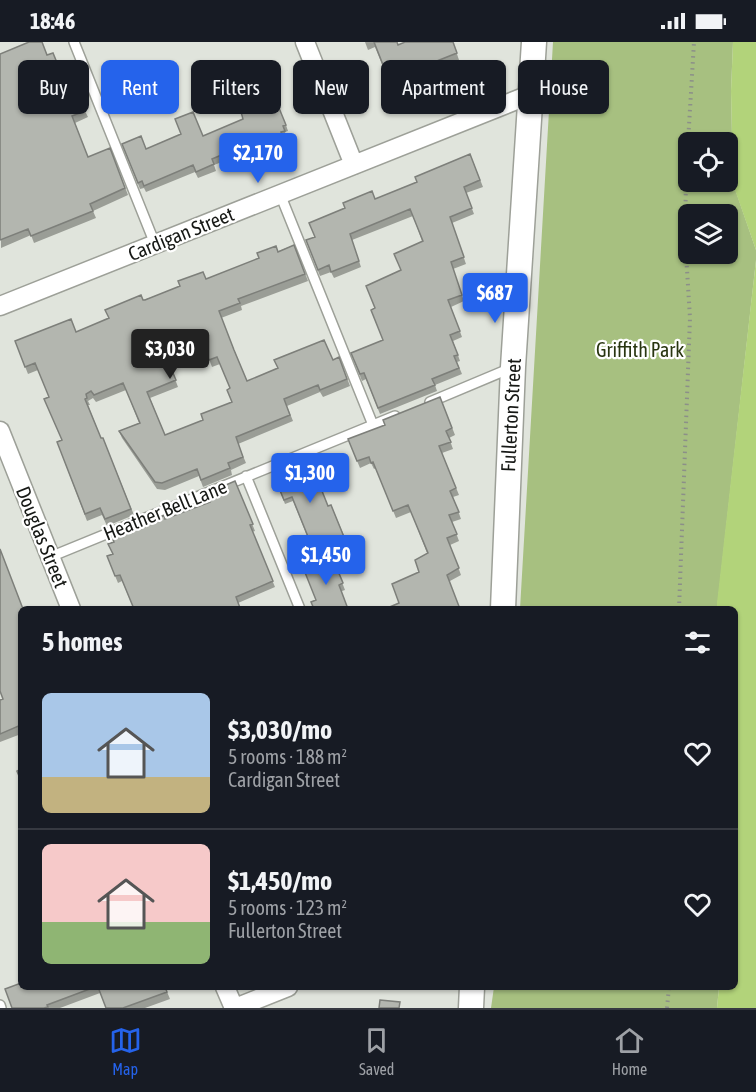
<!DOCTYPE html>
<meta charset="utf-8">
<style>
body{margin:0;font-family:"Asap Condensed",sans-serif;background:#242831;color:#f1f3f6;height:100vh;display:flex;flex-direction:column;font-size:22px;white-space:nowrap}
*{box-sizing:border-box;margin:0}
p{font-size:20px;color:#9ea1a6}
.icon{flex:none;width:33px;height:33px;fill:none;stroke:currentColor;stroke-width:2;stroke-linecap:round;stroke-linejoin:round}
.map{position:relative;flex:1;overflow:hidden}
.side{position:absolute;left:18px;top:564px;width:720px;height:384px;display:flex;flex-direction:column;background:#171b24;border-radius:9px;box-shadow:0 2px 4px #0004}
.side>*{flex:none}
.guide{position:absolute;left:18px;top:18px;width:720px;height:54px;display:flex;gap:12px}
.tools{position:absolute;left:678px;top:90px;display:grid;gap:12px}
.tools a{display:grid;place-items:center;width:60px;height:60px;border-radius:9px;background:#171b24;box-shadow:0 2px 4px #0004;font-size:30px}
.price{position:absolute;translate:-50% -51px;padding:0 14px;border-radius:6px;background:#2563eb;color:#fff;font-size:20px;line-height:39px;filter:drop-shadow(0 2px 3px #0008)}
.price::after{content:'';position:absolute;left:50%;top:36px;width:18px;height:14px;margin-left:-9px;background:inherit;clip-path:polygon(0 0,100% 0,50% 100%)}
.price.selected{background:#222;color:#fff}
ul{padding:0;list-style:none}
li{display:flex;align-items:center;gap:18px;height:150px;padding:0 24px}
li+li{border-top:2px solid #363941}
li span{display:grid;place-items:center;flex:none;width:168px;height:120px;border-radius:9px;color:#555}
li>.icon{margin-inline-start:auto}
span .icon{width:72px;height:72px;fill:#fffc;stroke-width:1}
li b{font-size:26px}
h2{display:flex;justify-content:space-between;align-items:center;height:72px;padding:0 24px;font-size:26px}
.tag{padding:0 21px;border-radius:9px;background:#171b24;box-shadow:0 2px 4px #0004;font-size:21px;line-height:54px}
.tag.selected{background:#2563eb;color:#fff}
.status{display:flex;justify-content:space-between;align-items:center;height:42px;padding:0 30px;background:#171b24;direction:ltr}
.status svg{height:16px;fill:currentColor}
.menu{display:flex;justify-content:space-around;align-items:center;height:84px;border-top:2px solid #363941;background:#171b24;font-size:16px;color:#9ea1a6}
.menu a{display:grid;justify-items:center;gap:3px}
.menu .selected{color:#2563eb}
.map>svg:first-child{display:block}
.green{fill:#a7c080;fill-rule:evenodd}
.water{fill:#b2d37a}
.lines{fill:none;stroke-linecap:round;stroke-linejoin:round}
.service-casing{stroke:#9da098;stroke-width:12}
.minor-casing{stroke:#9da098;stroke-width:21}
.secondary-casing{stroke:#9da098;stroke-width:27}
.path{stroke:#8c8f89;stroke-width:4;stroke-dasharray:1.5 4.5;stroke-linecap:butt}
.service{stroke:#fff;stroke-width:9}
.minor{stroke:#fff;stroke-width:18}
.secondary{stroke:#fff;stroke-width:24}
.wall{fill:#9a9d96;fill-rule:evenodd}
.building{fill:#b3b6af;stroke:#7d7f7a;stroke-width:1.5;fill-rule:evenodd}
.labels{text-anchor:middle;stroke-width:4.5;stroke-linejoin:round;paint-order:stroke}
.street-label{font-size:20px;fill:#161815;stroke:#fff}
.park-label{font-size:20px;fill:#293611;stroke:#fff}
</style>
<div class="status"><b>18:46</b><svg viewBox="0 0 49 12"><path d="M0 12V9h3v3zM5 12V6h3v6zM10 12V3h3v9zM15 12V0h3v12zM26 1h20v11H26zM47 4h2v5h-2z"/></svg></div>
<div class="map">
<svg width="756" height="966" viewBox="0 0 756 966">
<rect width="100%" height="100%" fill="#e0e4dc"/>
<path class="green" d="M553 0H733L731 49 733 141 756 208V218L717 567H520ZM688 100H728V140H688ZM688 172H728V212H688Z
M494 945H719L717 966H491Z"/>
<path class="water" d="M733 0H756V208L733 142 731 49Z
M756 218V966H717L719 945H735V567H717V561Z"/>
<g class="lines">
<defs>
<path id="service" d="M74 0 155 202
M280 152 373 383
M430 360 511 326
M246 434 300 567
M50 515 395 374
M0 963 1 966"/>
<path id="minor" d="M305 0 354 123
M0 264 529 53
M0 389 71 567
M225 945 234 966
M235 966 288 945"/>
<path id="secondary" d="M503 567 513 325 534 0
M471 966 472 945"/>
</defs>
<use href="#service" class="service-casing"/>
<use href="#minor" class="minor-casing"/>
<use href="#secondary" class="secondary-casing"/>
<path class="path" d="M679 567 690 276 685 195 686 134 694 0
M667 966 669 945"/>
<use href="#service" class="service"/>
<use href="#minor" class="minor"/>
<use href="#secondary" class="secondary"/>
</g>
<path class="wall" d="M365 0H397L398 3 453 0 460 21 392 47 375 5 368 8Z
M0 12 47 13 69 50 85 69 88 75 75 81 88 115 110 106 128 153 93 169 96 176 34 201 31 193 1 206Z
M286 83 288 89 285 90 287 95 284 96 287 105 266 113 263 104 214 123 216 129 198 136 195 130 146 150 144 146 140 147 122 102 146 107 203 94Z
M470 112 483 145 466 151 474 172 452 181 466 222 453 227 464 259 451 265 462 295 453 299 460 319 457 320 462 332 435 343 437 349 380 372 366 337 362 339 351 311 383 298 375 266 422 199 413 174 352 198 361 225 334 236 331 230 320 234 306 198 315 195 375 157 417 140Z
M294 203 308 239 241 264 242 268 221 276 247 339 333 318 339 315 350 344 323 355 320 350 287 364 293 379 238 402 246 421 231 428 232 433 203 445 199 434 165 448 157 447 122 396 119 389 139 381 126 348 96 360 93 356 88 359 90 363H88L101 396H103L134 473 107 484 102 473 87 479 57 400 62 399 49 355 38 328 28 332 15 299 76 290 108 277 143 258 206 237ZM206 309 212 325 220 322 230 346 231 360 203 378 165 393 150 356 178 345 170 324Z
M440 355 455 393 449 396 453 407 442 411 459 453 453 455 461 477 452 480 459 499 450 503 461 533 450 539 399 561 419 530 427 511 411 470 396 476 376 426 374 427 371 421 360 426 348 397 385 383Z
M274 434 328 464 331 463 346 498 314 511 293 459 285 462Z
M235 439 255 489 252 490 275 545 238 561 241 567H134L122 539 118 541 107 514 112 513 138 483 165 477 210 460 213 454 212 449Z
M333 517 345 548 316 558Z
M21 567V692L0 700V658L3 657Z
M21 945H165L170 957 145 966H106L100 951 60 966H12Z"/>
<path class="building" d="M29 0H42L47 13 53 11 69 50 77 47 85 69 72 74 88 115 110 106 125 146 90 162 93 169 31 194 28 187 0 198V12Z
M374 0H397L398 3 405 0H453L457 11 389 38Z
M270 44 286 83 283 84 285 89 281 90 284 98 264 106 260 97 212 117 214 122 196 130 193 123 144 144 142 139 138 141 122 102 141 94 146 107 181 92 175 77 193 70 203 94 243 77 241 70 245 68 240 56Z
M470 112 480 138 464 145 472 166 450 175 464 215 451 220 462 253 448 258 460 289 450 293 458 313 454 314 459 326 432 337 435 343 378 366 364 331 360 332 351 311 383 298 371 268 375 266 366 244 401 228 394 212 423 199 410 167 350 192 359 219 331 230 329 223 318 228 306 198 315 195 309 181 345 166 343 161 372 149 375 157 417 140 415 135Z
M294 203 305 232 238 257 240 261 219 269 234 308 247 339 278 326 274 318 324 298 333 318 339 315 347 337 320 348 318 343 284 357 290 373 236 395 243 415 228 421 230 426 201 438 197 427 162 441 155 440 119 389 140 381 123 341 94 353 91 349 86 352 87 356 85 357 101 396H103L131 467 105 477 100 466 85 472 57 400 62 398 44 357 49 355 35 321 25 325 15 299 71 277 76 290 109 276 105 268 141 253 143 258H145L180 244 178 239 203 230 206 237 259 216 257 211 276 204 278 210ZM203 303 209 318 217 315 230 346 227 348 232 360 201 372 203 378 165 393 147 350 176 338 167 317Z
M440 355 452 386 446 389 451 400 439 404 456 446 450 449 459 470 449 473 457 492 447 496 459 526 447 533 460 567H385L399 561 392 542 419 530 415 518 428 511 408 463 393 469 373 420 371 421 369 415 357 419 348 397 385 383 383 378Z
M310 419 328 464 331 463 344 495 313 507 292 455 284 458 274 434Z
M235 439 253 482 250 483 273 539 236 555 240 566 238 567H134L120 533 115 534 107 514 113 512 108 502 114 500 110 490 136 479 138 483H140L164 473 165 477 210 460 208 456 222 450 212 449Z
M0 507 23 567H21V683L0 692V658L3 657 0 649Z
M333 517 343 541 339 543 348 567H314L311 560 316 558 304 528Z
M21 727V739L17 729Z
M21 941V945H95L47 963 48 965 44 966H12L5 947Z
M98 945H165L167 950 123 966H106Z
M380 958 400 960 399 966H379Z"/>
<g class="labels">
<g class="street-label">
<text transform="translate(181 192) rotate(-22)" y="7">Cardigan Street</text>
<text transform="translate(511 373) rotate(-87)" y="7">Fullerton Street</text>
<text transform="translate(165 468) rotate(-22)" y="7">Heather Bell Lane</text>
<text transform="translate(42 495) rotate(68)" y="7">Douglas Street</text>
</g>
<g class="park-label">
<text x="640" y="315">Griffith Park</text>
</g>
</g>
</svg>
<div class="tools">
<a><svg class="icon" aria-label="locate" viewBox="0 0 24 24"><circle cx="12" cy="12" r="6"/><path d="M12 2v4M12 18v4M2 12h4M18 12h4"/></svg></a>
<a><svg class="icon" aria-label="layers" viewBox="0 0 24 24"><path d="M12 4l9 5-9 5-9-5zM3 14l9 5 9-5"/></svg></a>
</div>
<b class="price" style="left:258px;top:142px">$2,170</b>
<b class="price" style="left:495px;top:282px">$687</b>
<b class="price selected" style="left:170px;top:338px">$3,030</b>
<b class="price" style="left:310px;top:462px">$1,300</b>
<b class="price" style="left:326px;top:544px">$1,450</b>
<div class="guide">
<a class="tag">Buy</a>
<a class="tag selected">Rent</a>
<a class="tag">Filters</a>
<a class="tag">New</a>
<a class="tag">Apartment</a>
<a class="tag">House</a>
</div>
<section class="side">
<h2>5 homes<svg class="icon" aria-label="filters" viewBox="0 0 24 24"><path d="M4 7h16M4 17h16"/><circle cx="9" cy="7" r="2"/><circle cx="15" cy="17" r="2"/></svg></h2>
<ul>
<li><span style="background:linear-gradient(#a9c7e8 70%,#c2b280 0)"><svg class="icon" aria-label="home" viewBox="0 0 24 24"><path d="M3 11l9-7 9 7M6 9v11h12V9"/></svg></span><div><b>$3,030/mo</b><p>5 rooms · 188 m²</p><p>Cardigan Street</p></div><svg class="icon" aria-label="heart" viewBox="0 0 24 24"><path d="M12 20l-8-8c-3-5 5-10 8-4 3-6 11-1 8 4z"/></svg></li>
<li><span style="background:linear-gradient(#f6c9c9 65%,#8fb573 0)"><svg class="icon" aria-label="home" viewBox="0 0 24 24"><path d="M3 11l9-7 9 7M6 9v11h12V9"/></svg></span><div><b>$1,450/mo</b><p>5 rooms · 123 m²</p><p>Fullerton Street</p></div><svg class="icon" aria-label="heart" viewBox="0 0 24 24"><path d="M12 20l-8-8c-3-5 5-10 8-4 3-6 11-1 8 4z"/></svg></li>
</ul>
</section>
</div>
<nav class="menu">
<a class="selected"><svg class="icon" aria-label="map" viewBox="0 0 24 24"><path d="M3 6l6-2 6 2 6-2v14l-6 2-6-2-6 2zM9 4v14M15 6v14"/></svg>Map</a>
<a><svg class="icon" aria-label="saved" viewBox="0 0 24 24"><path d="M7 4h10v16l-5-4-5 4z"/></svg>Saved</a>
<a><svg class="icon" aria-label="home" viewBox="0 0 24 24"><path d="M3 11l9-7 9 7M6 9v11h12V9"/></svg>Home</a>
</nav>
